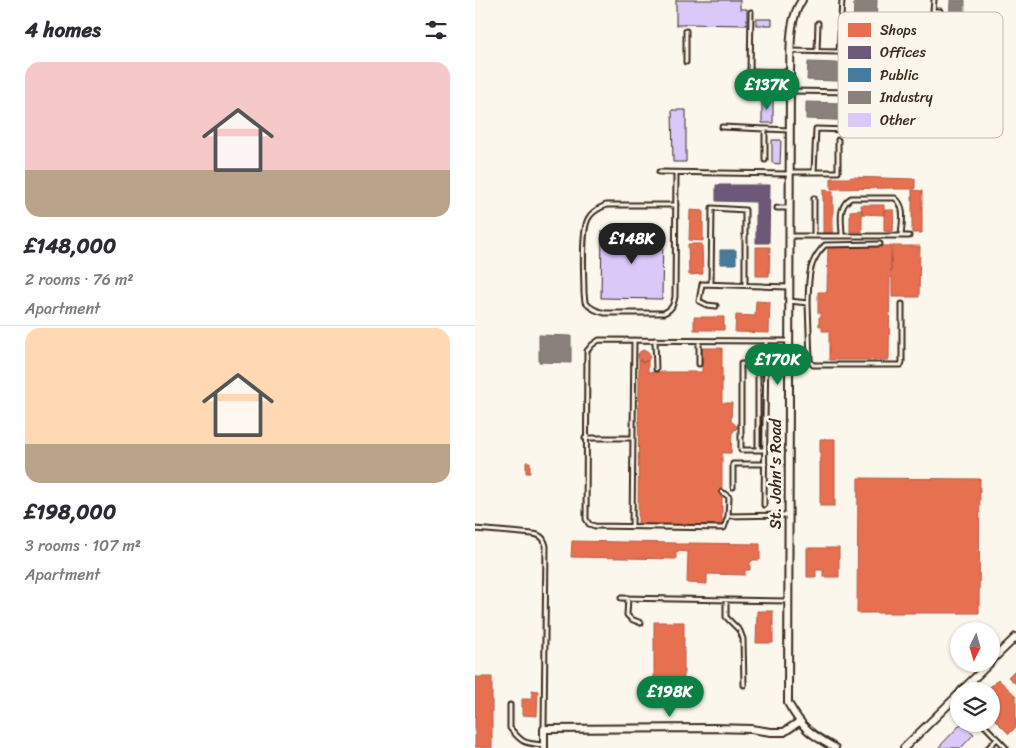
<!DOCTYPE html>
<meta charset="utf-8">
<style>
body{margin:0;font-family:Sriracha,sans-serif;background:#f7f7f7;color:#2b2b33;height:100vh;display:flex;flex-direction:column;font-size:19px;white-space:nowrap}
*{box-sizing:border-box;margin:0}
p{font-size:16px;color:#7c7c81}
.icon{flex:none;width:28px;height:28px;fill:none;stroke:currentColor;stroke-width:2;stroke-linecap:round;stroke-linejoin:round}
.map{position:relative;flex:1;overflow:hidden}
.side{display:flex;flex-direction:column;background:#fff;width:475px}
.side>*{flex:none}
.needle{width:32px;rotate:185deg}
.controls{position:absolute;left:475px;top:622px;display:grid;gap:10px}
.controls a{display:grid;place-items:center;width:50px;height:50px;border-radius:50%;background:#fff;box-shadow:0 1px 4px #0004;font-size:25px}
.price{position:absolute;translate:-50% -42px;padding:0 11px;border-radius:18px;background:#0b8043;color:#fff;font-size:16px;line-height:32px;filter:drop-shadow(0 1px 2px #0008)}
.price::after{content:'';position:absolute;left:50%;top:30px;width:15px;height:11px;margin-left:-8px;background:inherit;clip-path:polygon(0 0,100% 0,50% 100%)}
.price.active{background:#222;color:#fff}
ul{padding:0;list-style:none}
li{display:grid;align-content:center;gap:10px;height:265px;padding:0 25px}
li+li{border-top:1px solid #e1e1e2}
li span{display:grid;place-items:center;height:155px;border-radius:15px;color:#555}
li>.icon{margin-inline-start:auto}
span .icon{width:90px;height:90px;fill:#fffc;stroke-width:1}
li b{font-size:21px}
h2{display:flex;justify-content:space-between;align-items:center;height:60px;padding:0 25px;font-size:21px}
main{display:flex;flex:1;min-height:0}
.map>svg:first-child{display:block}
.shops{fill:#e76f51;stroke:#b35a42}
.offices{fill:#6d597a;stroke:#5e4b5e}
.public{fill:#457b9d;stroke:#426377}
.industry{fill:#8a817c;stroke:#726760}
.building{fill:#dac8f9;stroke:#3b2a1e}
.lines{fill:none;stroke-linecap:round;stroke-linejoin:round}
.lane-casing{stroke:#3b2a1e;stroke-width:7}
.street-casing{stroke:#3b2a1e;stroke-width:10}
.lane{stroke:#fbf7ec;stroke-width:3}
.street{stroke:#fbf7ec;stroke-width:6}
.labels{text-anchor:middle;stroke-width:5;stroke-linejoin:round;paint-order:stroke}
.street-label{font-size:16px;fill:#3b2a1e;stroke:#fbf7ec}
.key{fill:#fbf7ec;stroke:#c1baae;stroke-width:1}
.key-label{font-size:14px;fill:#3b2a1e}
</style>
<main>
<section class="side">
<h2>4 homes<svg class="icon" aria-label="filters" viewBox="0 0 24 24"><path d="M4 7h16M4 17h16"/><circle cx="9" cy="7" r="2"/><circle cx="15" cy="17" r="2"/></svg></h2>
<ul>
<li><span style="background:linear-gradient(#f6c9c9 70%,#b9a48a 0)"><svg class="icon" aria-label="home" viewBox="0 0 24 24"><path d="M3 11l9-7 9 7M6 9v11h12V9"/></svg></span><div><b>£148,000</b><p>2 rooms · 76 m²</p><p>Apartment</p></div></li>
<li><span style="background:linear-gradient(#ffd9b3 75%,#b9a48a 0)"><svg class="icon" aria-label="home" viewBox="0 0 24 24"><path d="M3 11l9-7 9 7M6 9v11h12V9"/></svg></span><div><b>£198,000</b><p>3 rooms · 107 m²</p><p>Apartment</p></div></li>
</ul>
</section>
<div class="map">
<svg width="541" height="748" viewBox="0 0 541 748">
<rect width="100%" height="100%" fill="#fbf7ec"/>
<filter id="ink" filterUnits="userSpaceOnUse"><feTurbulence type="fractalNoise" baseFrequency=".02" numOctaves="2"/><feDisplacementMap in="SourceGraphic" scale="10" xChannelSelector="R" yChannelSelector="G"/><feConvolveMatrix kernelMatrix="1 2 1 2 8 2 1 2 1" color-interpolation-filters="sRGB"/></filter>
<g filter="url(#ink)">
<path class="shops" d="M376 177 440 179V189H418V188L356 189V178H376Z
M348 190 358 191V233H348Z
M437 190 447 191V233H437Z
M386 205H409V215L387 214Z
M215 210 228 211V241L214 240Z
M387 210V232H375V211Z
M409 210H419L418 232 409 231Z
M213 244H227L228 274 214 275Z
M353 245 416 246V272L417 246H445L444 297H417V277H415L414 360H354V331H347V326H344V317H346V313H343V292H352Z
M281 247H295L294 276H281Z
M281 301 295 302 294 333 260 332 261 315 280 316Z
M219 317H249V330H219Z
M227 348H247V403H257L256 421 263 427 257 433 256 453H247V525H163L164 359 168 362 173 360V372H227Z
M163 356a6 6 0 1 1 12 0a6 6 0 1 1-12 0Z
M345 439H360V506H345Z
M51 462H55V473H51Z
M383 478 505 479 504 613H382Z
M97 541 200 543V544H213V543L285 544V560H278L275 563V570H270V575L232 574V584L212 583 213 552 201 551V559L96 557Z
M332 548H364V577H348V570H341V577H332Z
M282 611H298V643H281Z
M179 622H209V701H192V707H179Z
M541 669V684L533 677Z
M0 677H17V748L0 747Z
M523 679 541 696V727L534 734 516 716V691H511Z
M57 690 63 691 62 716 47 715V699H56Z"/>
<path class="offices" d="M241 185H295L294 243H281V202L241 201Z"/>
<path class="public" d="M245 250H261V264H245Z"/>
<path class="industry" d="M379 0H402L400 60H377Z
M475 0H490L489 56 473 55Z
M333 62 389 64V82L332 80Z
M331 102 369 103V113H387L386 121 331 119Z
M64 335 96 336V363L64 362Z"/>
<path class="building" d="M201 0H265V9H272V25L210 24V25H201Z
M281 19H297V25H281Z
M287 98H298V123H287Z
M197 110H211V162H198Z
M297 140H306L305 164 297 163Z
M127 231 188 232 187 299 126 298Z
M486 724 499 734 486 748H463Z"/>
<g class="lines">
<defs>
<path id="lane" d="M459 0 458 11H465L464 57
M276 12 275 71 314 72
M211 31V62
M316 51 364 52 367 0
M342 52 343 23
M316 91 377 92
M247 127 314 130
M290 160V129
M184 172 314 174
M315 172H363V140
M339 172 341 129 374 130
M339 198V236
M201 205H131C124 208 116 212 113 219 106 232 109 276 109 293L110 302C116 309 122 311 130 313H189C197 309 198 306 200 297L201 173
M302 208H314
M316 236H434
M367 236C367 221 362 207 376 198H420C431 206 427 223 426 236
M236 284 237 208 270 210V285
M314 301 333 303C334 279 332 263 350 245L405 244
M333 303 335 361 338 365H426L427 362V304
M241 306 232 305 224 301 227 284 313 287
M180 340 181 369
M315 354H334
M224 364V341
M110 438H157
M283 450V364H266V450H290
M258 487V464H290
M247 492 254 497 253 516 314 515
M289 505 291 341
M253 516 249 528 120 526 114 524 111 519 112 351 117 345 124 340 313 341
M157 527 159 340
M0 529 58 534C66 535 69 538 71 546L69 728
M146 598 313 601
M153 598 152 615 156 619 166 623
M251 600V617L265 631 268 639 269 685
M35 705V728C47 743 49 743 68 745
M508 724 531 748
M513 748 522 739"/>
<path id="street" d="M327 0C313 21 316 47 315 72L313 703C328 729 335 734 360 748
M516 661 541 637
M486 691 514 664
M69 748V729L239 728 276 729 296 732H309L324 722
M429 748 484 694"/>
</defs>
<use href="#lane" class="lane-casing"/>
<use href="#street" class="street-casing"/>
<use href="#lane" class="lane"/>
<use href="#street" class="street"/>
</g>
</g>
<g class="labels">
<g class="street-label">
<text transform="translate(300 474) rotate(-90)" y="6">St. John's Road</text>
</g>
</g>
<rect x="363" y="12" width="165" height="126" rx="8" class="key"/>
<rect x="373" y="23" width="23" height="14" fill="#e76f51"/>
<rect x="373" y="46" width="23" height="13" fill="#6d597a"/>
<rect x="373" y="68" width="23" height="14" fill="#457b9d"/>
<rect x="373" y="91" width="23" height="13" fill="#8a817c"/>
<rect x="373" y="113" width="23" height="14" fill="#dac8f9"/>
<g class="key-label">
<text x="405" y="35">Shops</text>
<text x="405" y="57">Offices</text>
<text x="405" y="80">Public</text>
<text x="405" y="102">Industry</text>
<text x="405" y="125">Other</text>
</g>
</svg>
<div class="controls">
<a><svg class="needle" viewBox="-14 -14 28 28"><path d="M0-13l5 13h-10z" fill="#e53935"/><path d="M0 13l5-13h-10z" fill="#7c7c81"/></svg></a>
<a><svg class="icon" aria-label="layers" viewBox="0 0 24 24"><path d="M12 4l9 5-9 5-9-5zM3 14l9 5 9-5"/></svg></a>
</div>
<b class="price" style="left:292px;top:111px">£137K</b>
<b class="price active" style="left:157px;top:265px">£148K</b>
<b class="price" style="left:303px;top:386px">£170K</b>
<b class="price" style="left:195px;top:718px">£198K</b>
</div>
</main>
